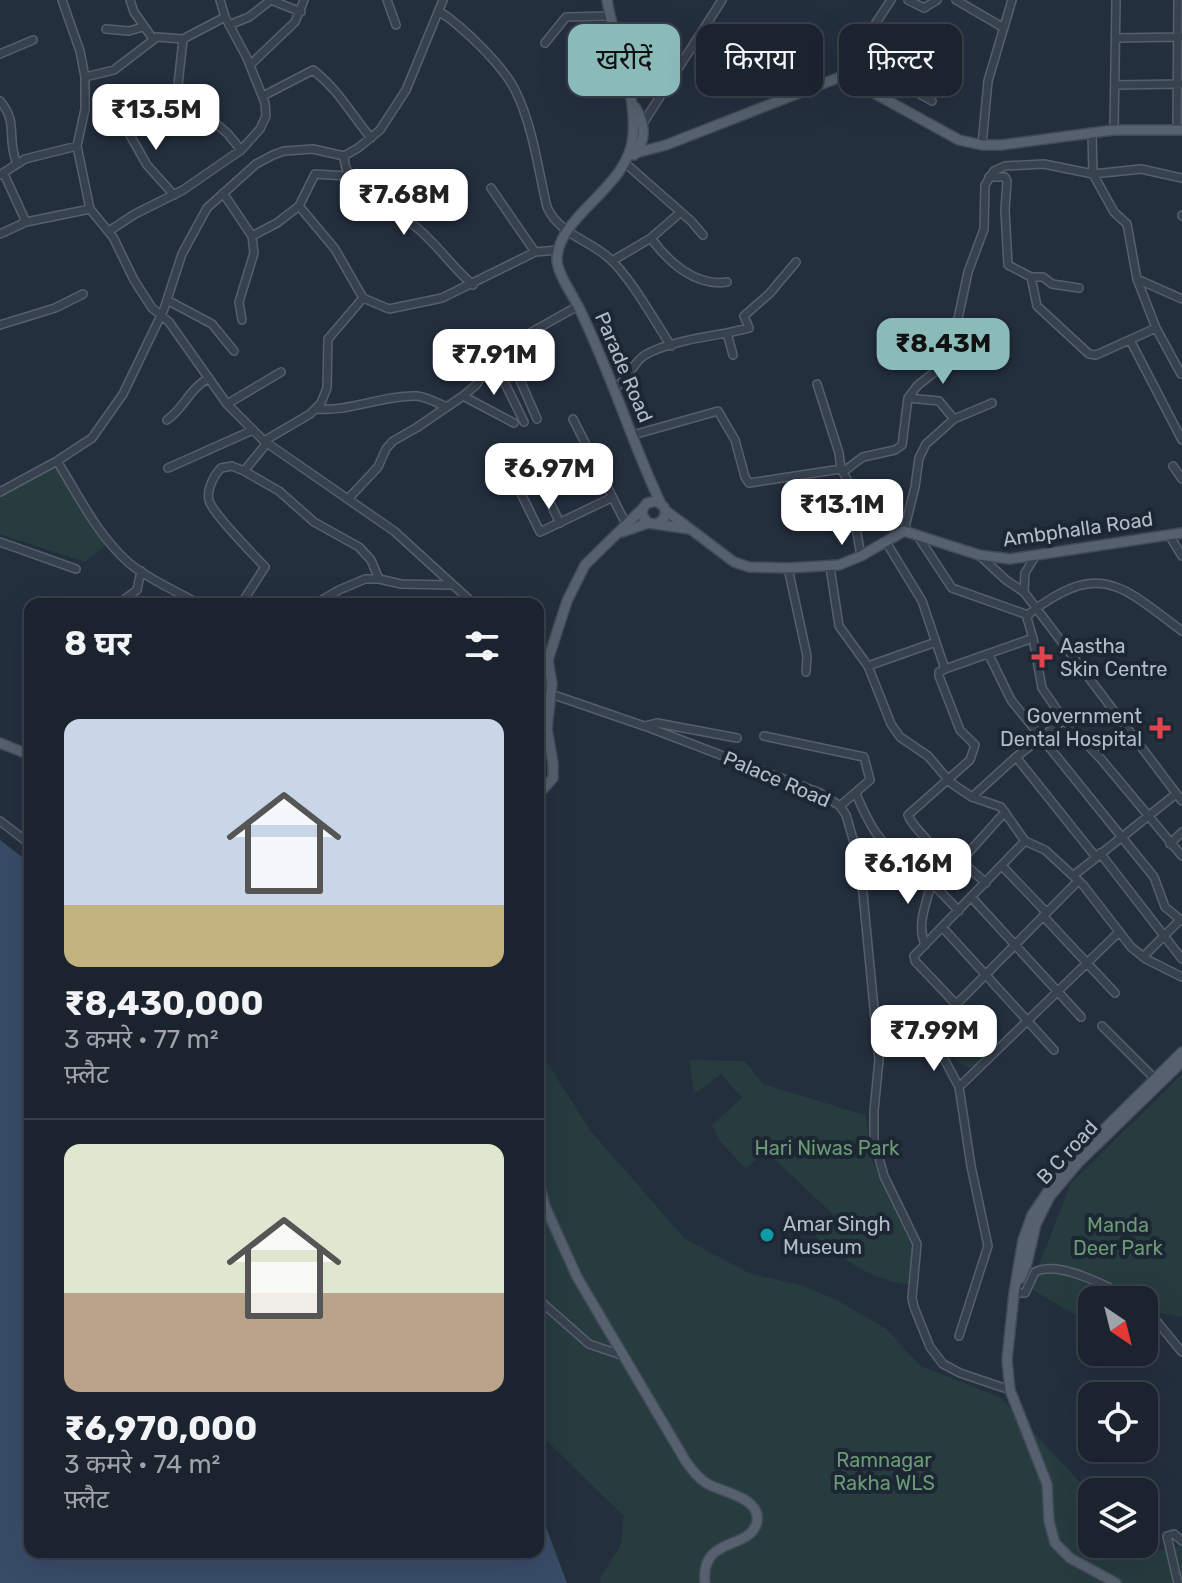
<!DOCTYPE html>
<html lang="hi">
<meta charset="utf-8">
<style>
body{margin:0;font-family:Rubik,"Noto Sans Devanagari",sans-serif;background:#242b36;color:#f1f3f6;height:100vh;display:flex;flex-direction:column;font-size:30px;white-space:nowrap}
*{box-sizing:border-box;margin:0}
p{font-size:26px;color:#a0a4aa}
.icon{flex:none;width:44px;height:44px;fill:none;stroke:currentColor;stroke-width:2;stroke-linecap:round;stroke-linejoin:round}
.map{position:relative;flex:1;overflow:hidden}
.sheet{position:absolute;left:24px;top:598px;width:520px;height:960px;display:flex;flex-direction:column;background:#1b232e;border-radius:16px;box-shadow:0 8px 32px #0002,0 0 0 2px #39404a}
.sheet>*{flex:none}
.guide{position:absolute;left:568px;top:24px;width:494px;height:72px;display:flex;gap:16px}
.needle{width:52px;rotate:145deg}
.buttons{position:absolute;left:1078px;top:1286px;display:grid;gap:16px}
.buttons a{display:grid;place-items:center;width:80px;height:80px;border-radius:16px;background:#1b232e;box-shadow:0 8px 32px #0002,0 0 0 2px #39404a;font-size:40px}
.price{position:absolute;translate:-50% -68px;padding:0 18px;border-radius:16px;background:#fff;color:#222;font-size:26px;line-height:52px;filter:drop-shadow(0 2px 4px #0008)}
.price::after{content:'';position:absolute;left:50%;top:48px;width:24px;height:18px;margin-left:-12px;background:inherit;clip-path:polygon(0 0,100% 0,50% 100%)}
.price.current{background:#8bbbb9;color:#111}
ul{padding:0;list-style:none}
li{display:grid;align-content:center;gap:16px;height:424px;padding:0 40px}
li+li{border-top:2px solid #39404a}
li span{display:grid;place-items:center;height:248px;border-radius:16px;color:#555}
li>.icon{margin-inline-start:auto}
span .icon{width:144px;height:144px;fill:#fffc;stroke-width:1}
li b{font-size:34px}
h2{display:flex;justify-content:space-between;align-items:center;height:96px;padding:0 40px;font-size:34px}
.chip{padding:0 28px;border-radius:16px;background:#1b232e;box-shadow:0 8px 32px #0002,0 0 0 2px #39404a;font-size:28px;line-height:72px}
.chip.current{background:#8bbbb9;color:#111}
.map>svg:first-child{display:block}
.green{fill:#263c3f}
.water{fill:#394c67}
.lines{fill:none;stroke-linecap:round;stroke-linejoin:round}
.minor-casing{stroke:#565f6c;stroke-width:10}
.major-casing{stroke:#414a57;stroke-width:12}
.minor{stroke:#38414e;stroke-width:7}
.major{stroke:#56606e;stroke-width:9}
.health-dot{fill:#e0444e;stroke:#1d2633;stroke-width:3}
.culture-dot{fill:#0f9aa8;stroke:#1d2633;stroke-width:3}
.labels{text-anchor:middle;stroke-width:8;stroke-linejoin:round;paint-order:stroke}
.street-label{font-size:20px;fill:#b4bcc9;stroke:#1d2633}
.poi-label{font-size:20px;fill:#b4bcc9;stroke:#1d2633;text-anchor:start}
.park-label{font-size:20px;fill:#6b9a76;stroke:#1d2633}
</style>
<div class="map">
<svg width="1182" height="1583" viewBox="0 0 1182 1583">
<rect width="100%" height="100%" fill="#242f3e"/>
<path class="green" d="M55 464 106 545 85 562 0 534V497Z
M960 1008 999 1039V1044L972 1069C954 1063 944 1047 943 1028Z
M538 1048 589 1129 685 1239 751 1274 801 1285 837 1300 885 1328 921 1366 1000 1397 1092 1495V1544H1137L1147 1554 1182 1545V1583H601L600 1578 620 1547 624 1516 538 1432Z
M689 1060 745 1061 763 1084 865 1115 873 1161 915 1255 911 1285C867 1278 849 1263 815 1236L838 1219 751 1137 758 1158 746 1169 719 1140 712 1125 742 1098 721 1074 694 1094Z
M1182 1074V1317L1144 1310V1300H1092V1311L1077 1316 1030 1288 1071 1183Z"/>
<path class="water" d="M0 840 30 863V1552H538V1506L567 1583H0Z"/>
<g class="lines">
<defs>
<path id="minor" d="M62 0 80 51 85 77V109L77 146 90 209 113 237 134 280 152 308 169 322 227 404 264 441 394 531 474 604
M130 0 134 12 153 39
M387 0 396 25
M908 0 924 8 937 0
M956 0 1004 28
M439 11C463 27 504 66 516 92 533 127 538 169 547 207 559 234 589 240 609 258 631 278 654 320 671 346
M229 25 249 17 271 0 301 12
M873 27 940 71
M106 29 129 31 143 27
M1116 38 1180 37
M183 39 178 85 181 93 228 134 241 150
M545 43 566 17 609 16
M0 54 33 40
M853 56 932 101
M250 65 295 22 304 0
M85 77 114 70 157 37 183 39 225 17
M840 77 891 0
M1115 85 1181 84
M263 96 313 70C339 90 350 113 371 138
M0 101C19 123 6 138 17 164
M122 121 147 165 174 195
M640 128 722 0
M1114 130 1116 0
M1177 130 1178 0
M1092 133 1093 174 1114 212 1127 224 1137 279 1156 328 1181 374
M982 145 988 81 1012 0
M344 156C345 194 391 206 416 227 437 244 452 267 473 285
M625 163 691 221 703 235
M4 174 26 222
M0 175 25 159 77 146
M989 177H1005L1007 181 1005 210 1008 265 1031 277H1043L1052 284 1079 288
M491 188 535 252
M223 193 252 236 254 253 239 302 242 320
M299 206 335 249 363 298 389 309 442 298 535 252 558 250
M1182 215V216
M109 231 135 214 183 190 241 150 260 129 266 116 265 103 247 58 225 17 220 0
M0 234 26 222 90 209
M252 236 277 223 299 206 315 174 347 176
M651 238C668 262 696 287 727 282
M612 261 651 238 681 212
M1031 277 1037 306 1089 354 1096 355 1156 328
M1137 279 1182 299
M167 300 212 324 234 351
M0 325 55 308 83 294
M727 333 749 328 744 316 770 293 796 262
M1130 340 1182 440
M506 348 537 419
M493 359 524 422
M883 361 933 340 956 321
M817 384 839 453 841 469 848 481 861 556
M614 389C629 379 633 362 645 355 665 343 703 337 727 333L733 355
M463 396 514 423
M908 398 939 401 954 419
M227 404 281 372
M316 409C351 412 382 395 417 396 427 397 437 403 447 407
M573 419 626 524
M167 420C184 408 190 388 209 378
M633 435 718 411 735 440 745 477 749 483 841 469
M264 441 310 414 321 403 327 388 328 339 363 298
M527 456 560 523
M507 465 540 532 611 498
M1173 466 1182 479
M168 468 253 430
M244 471 279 491 314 522 359 547 371 560 379 579
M844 471 863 457 895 450 902 445 908 398 917 386 947 362 950 356 968 272 984 229 985 185 994 171 1005 166 1044 164 1093 174 1141 169 1182 178
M0 492 57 461
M348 499 378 467 386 449 393 441 416 428 463 396 476 385 495 356 510 344 578 306
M904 531 915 487 919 458 926 444 954 419 992 403
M917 535 952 588 1028 615
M1169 535 1182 556
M0 542 76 569
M886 542 922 601 945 669 1033 638 1042 688 1064 720 1016 757 972 797
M979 555 1006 580 1024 592 1182 801
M830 567 839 626 868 666 891 724 900 737 928 756 951 783 972 797 1001 807 1025 841 1045 850 1083 885 1131 947 1146 959 1182 977
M788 568 807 656 806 672
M1024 592 1025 573 1036 555
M125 604 126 598 137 590 141 571
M199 604C177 591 149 580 129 563 98 536 78 495 57 461L92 438 123 394 164 309 182 254 207 208 256 164 273 155 284 151 313 149 344 156 358 148 380 130 406 90 443 0
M241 604 265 567C252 553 217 518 210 503 205 493 213 476 221 468L232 466 244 471 267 443
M315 604 339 590 365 579H379L401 584 450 585
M1033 638 1027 618 1030 613C1100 560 1121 585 1182 631
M989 655 1011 700 1154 877 1165 907 1182 921
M868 666 936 642
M551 694 650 728 820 793 840 806 846 815 860 863 879 1060 874 1111V1140L884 1176 917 1244 912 1298 914 1307 930 1347 943 1364 960 1373 1010 1390
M1064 720 1101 759 1182 856
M645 726 657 723 737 738
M764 736 864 757 870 780 840 806
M1016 757 1095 856
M856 794C867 819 879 848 907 859 915 862 926 860 933 859
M0 821 30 844
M930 843 961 861 986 883
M1170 844 1182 832
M1100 853 1182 959
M961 861 1005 812
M1002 866 1046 912
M1073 876 1176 794
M931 882 959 911
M972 898 1081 1017
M1043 916 1115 993
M943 928 1054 1050
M925 945C912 913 941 884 933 851 929 837 913 829 908 815L970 760 975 745 960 730 939 676V672L945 669
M1143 957 1180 920
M955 1003 915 961 914 956 1025 841
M1102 1026 1155 1079
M959 1087 1119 932
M1014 1293H1025L1035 1272C1060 1259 1111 1289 1135 1300
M538 1299 589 1344 624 1356
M1144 1306 1182 1352
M959 1336 988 1246 971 1166 959 1087 932 1036V1029L1078 881
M1178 1583 1167 1536 1174 1534 1182 1541"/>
<path id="major" d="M607 0C614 44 637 91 633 136 629 187 561 213 557 257 556 272 571 292 578 306 610 370 630 438 660 502
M636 153 666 145 840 77 852 81 959 140 982 145H1001L1114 130H1182
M634 155C647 140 645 123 635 107
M665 510 734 562 749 567 788 568 839 565 861 556 904 531 979 555 1010 559 1182 533
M648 523 642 515 643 508 647 503 657 501 664 507C667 515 664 521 656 524
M622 532 648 523 689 529
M0 743 30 755
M538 795 553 778V763L547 729 552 684 548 660 567 601 585 565 643 508
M538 1179 545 1206 577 1277 685 1460C691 1469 697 1477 706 1483 720 1492 762 1497 757 1522 750 1551 700 1535 705 1583
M1020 1279 1027 1263 1036 1224 1050 1196 1078 1163 1182 1062
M1116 1583 1070 1558 1055 1543 1049 1521 1047 1484 1010 1390 1007 1360 1014 1293 1023 1240 1032 1215 1062 1171 1182 1052"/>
</defs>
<use href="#minor" class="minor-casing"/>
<use href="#major" class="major-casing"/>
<use href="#minor" class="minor"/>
<use href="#major" class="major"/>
</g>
<g class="health-dot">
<path d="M1038 645h8v8h8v8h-8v8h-8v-8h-8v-8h8z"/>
<path d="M1156 716h8v8h8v8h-8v8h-8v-8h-8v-8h8z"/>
</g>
<circle class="culture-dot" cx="767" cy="1235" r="8"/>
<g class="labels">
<g class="street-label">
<text transform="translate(624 367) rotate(67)" y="7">Parade Road</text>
<text transform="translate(1078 529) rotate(-8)" y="7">Ambphalla Road</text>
<text transform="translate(777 779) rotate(23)" y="7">Palace Road</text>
<text transform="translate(1067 1152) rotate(-47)" y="7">B C road</text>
</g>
<g class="poi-label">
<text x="1060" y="653">Aastha<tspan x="1060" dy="23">Skin Centre</tspan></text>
<text x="1142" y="723" text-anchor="end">Government<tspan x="1142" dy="23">Dental Hospital</tspan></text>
<text x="783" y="1231">Amar Singh<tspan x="783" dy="23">Museum</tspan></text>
</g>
<g class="park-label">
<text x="827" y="1155">Hari Niwas Park</text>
<text x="1118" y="1232">Manda<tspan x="1118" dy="23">Deer Park</tspan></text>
<text x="884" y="1467">Ramnagar<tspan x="884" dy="23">Rakha WLS</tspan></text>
</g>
</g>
</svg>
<div class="buttons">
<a><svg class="needle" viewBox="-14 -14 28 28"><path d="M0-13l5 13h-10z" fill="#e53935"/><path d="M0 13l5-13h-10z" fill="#a0a4aa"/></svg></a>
<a><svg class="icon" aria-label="locate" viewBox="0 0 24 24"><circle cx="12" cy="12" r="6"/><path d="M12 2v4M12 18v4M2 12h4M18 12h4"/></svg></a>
<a><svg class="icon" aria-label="layers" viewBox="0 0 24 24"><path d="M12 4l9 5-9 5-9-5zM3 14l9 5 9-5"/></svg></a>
</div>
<b class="price" style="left:156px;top:152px">₹13.5M</b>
<b class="price" style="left:404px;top:237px">₹7.68M</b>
<b class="price current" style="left:943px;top:386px">₹8.43M</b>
<b class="price" style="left:494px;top:397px">₹7.91M</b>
<b class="price" style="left:549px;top:511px">₹6.97M</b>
<b class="price" style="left:842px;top:547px">₹13.1M</b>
<b class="price" style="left:908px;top:906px">₹6.16M</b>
<b class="price" style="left:934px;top:1073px">₹7.99M</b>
<div class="guide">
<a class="chip current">खरीदें</a>
<a class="chip">किराया</a>
<a class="chip">फ़िल्टर</a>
</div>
<section class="sheet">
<h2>8 घर<svg class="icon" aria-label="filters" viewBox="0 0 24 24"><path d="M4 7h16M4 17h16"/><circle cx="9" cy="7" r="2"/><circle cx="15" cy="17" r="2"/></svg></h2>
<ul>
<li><span style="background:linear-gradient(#c9d6e8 75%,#c2b280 0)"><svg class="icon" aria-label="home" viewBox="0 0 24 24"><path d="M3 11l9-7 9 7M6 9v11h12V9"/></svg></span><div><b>₹8,430,000</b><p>3 कमरे · 77 m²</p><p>फ़्लैट</p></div></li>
<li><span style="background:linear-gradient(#dfe7d0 60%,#b9a48a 0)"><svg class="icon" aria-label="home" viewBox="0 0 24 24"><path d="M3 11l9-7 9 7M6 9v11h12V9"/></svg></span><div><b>₹6,970,000</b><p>3 कमरे · 74 m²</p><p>फ़्लैट</p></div></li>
</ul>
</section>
</div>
